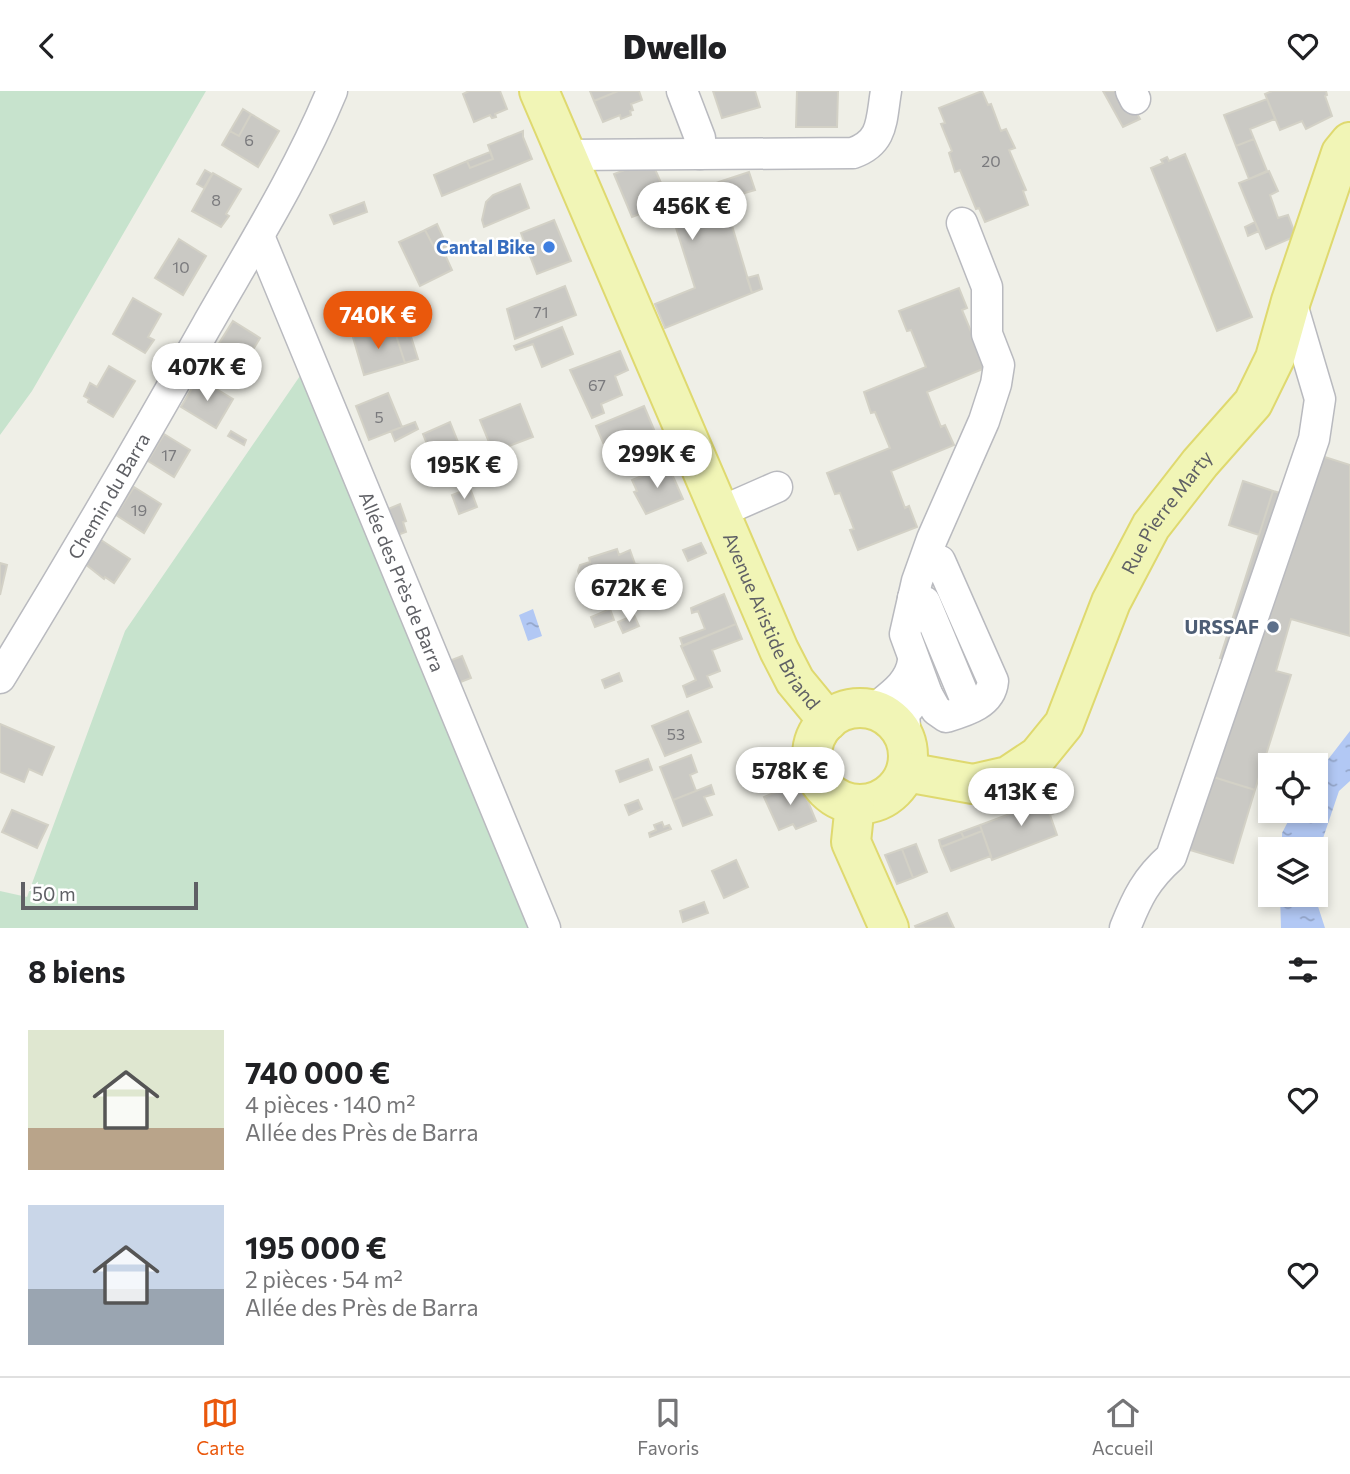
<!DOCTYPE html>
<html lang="fr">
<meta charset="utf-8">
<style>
body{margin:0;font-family:Commissioner,sans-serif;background:#f6f6f6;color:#202124;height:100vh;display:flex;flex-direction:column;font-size:26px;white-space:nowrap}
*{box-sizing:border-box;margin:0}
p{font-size:23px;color:#757577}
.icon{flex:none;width:38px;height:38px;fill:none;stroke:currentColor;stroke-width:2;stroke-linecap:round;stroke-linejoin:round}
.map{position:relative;height:837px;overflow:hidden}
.drawer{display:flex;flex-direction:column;background:#fff;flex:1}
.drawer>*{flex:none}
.tools{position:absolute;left:1258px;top:662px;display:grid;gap:14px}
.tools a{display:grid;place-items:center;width:70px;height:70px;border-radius:0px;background:#fff;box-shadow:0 4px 10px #0003;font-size:35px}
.scale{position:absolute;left:21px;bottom:18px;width:177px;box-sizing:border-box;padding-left:7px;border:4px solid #5f6065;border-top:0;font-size:19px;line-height:24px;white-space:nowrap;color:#5f6065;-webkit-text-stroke:5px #fff;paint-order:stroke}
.price{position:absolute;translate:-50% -60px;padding:0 16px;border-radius:24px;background:#fff;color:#222;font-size:23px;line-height:46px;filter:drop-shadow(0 2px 4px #0008)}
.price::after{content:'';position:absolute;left:50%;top:42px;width:21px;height:16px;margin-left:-10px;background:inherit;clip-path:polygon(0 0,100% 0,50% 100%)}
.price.selected{background:#ea580c;color:#fff}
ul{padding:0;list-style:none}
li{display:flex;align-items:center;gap:21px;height:175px;padding:0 28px}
li span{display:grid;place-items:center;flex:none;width:196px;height:140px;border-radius:0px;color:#555}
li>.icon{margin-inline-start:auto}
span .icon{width:84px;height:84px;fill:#fffc;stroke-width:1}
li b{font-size:30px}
h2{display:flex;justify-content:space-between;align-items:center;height:84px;padding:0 28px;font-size:30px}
header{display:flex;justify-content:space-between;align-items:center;height:91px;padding:0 28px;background:#fff;font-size:32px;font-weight:800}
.dock{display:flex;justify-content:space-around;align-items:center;height:98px;border-top:2px solid #e0e0e0;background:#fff;font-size:19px;color:#757577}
.dock a{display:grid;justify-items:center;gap:4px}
.dock .selected{color:#ea580c}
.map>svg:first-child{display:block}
.green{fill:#c7e3cd}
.water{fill:url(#water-ripples)}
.building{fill:#cac9c4;stroke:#d3d1c6;stroke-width:2}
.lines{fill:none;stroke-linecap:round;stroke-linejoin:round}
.minor-casing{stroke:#b9babf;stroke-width:33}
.major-casing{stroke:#dfd96f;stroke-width:42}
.minor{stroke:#fff;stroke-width:30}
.major{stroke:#f1f5b6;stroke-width:38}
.shop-dot{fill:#3f7fe0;stroke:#fff;stroke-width:2.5}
.service-dot{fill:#5c6f8a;stroke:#fff;stroke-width:2.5}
.labels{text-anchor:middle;stroke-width:5;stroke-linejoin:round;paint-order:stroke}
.number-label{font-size:16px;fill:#7a7a7d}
.shop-label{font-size:19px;font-weight:bold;fill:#366cbe;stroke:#fff;text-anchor:end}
.street-label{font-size:19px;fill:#5f6065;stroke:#fff}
.service-label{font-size:19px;font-weight:bold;fill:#4e5e75;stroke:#fff;text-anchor:end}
</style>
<header><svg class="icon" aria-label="back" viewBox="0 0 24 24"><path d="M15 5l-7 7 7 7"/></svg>Dwello<svg class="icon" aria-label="heart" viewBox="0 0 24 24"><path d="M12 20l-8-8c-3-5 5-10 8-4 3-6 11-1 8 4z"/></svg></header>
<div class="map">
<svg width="1350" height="837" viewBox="0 0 1350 837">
<defs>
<pattern id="water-ripples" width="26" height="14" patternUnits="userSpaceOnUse" patternTransform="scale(1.75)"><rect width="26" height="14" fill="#b2c8f4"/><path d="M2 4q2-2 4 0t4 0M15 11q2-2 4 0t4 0" fill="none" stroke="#94a6c9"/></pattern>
</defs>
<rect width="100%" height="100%" fill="#efefe7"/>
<path class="green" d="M0 0H206L32 300 0 344Z
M302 282 538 837H0V800L27 806 125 540Z"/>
<path class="water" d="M533 518 542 545 528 550 519 524Z
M1350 640V690L1339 700 1316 768V758H1282V742L1294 719H1316V684Z
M1280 803H1314L1325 837H1281Z"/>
<path class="building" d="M469 0H500L507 18 495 23 496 26 492 27 490 24 474 31 463 3Z
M590 0H618L594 10Z
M618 0H639L642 9 631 13 633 19 630 20 631 24 621 28 620 24 603 31 594 10Z
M713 0H755L760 16 722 27Z
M797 0H838L837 36H796Z
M982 0 988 14 991 13 1001 40 1006 38 1015 57 1009 59 1026 99 1023 100 1028 114 985 131 979 117 976 118 960 79 955 81 949 62 952 60 941 33 945 32 939 17Z
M1103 0H1125L1140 28 1123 36Z
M1272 0H1326L1327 4 1325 5 1332 25 1306 38 1302 30 1280 39 1265 3Z
M1267 8 1275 28 1250 38 1254 48 1236 55 1224 24Z
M243 18 251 23 239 45 230 40Z
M251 23 279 40 258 76 222 54 230 40 239 45Z
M523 40V46L532 68 442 105 434 84 467 70 470 77 493 68 488 54Z
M1254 48 1267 80 1249 88 1236 55Z
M490 61 493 68 470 77 467 70Z
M1185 63 1252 226 1217 240 1151 77 1163 72 1161 69 1167 66 1169 70Z
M651 69 668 108 719 91 752 202 665 237 655 213 695 197 671 121 653 127 650 119 632 126 614 83Z
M205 79 212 83 204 97 197 93Z
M1269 80 1278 100 1270 104 1278 127 1288 124 1296 145 1266 158 1239 92Z
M749 81 755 99 724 108 719 91Z
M213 82 241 98 226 123 229 125 221 136 192 120Z
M520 93 529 117 484 136 482 129 486 111 493 104Z
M364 111 367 121 334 133 330 124Z
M554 129 571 170 537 183 521 142Z
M1255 131 1259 140 1248 145 1245 136Z
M437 133 447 155 436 160 425 139Z
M425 139 436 160 442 157 452 179 420 195 399 151Z
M179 148 206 165 183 204 155 187Z
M758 184 762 198 752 202 747 187Z
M565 195 576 224 515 248 507 218Z
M959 197 967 217 962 219 977 255 990 275 927 301 941 336 945 334 954 354 891 380 905 417 909 415 917 436 858 459 850 439 854 438 840 402 835 403 827 382 890 357 875 321 871 322 864 301 926 276 911 239 907 240 899 220Z
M133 207 161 223 148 246 154 249 145 262 113 243Z
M233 230 260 247 241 279 213 262Z
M397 230 408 236 418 268 405 272 394 238 372 245 370 238Z
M562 236 573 263 542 276 533 253 516 259 514 255Z
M370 238 372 245 394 238 405 272 364 284 352 243Z
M620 260 628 279 615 285 622 304 601 313 604 322 592 327 570 279Z
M109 275 135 290 113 326 88 311 89 308 84 305 90 292 97 296Z
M198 287 233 308 216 337 181 316Z
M388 302 402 336 369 349 356 315Z
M520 313 533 346 493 361 480 329Z
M644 315 655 341 607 361 596 335Z
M415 331 418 338 395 350 391 340Z
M450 331 466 371 435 384 430 373 434 371 423 343Z
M231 340 246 349 244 354 228 345Z
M164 343 190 359 174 386 148 370Z
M657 346 668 374 640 386 630 358Z
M1309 361 1350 374V545L1291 528 1276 580 1291 584 1255 699 1210 685Z
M668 374 683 408 646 423 634 401 637 400 632 389Z
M1243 390 1273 400 1259 444 1229 434Z
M134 396 161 413 144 442 116 424Z
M470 397 477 416 459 423 452 404Z
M1273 400 1295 406 1246 574 1220 567Z
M400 413 406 430 403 431 406 441 392 446 381 421Z
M101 449 130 468 114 492 105 486 104 488 84 472Z
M701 452 706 462 688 470 683 459Z
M617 458 619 464 630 459 635 473 640 474 643 480 640 484 641 488 613 499 614 503 596 510 588 494 582 492 578 480 580 474 590 471 589 467Z
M0 472 7 474 0 504Z
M724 503 736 533 683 555 680 547 705 538 698 520 692 522 691 517Z
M610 518 614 529 595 536 591 526Z
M634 524 639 535 623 542 618 531Z
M736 533 742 548 712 559 720 580 707 585 712 596 687 606 683 595 696 589 681 555Z
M462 565 471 587 453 594 444 572Z
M619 582 622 590 605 597 602 589Z
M688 620 701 651 665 665 652 635Z
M0 633 54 656 42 684 29 678 24 691 0 681Z
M691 664 697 681 690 684 696 700 673 709 660 676Z
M648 668 652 679 620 691 616 680Z
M795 678 799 690 782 697 777 685Z
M1210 685 1255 699 1233 772 1187 758Z
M800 691 816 730 796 738 793 733 779 739 764 706Z
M711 694 714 703 704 706 712 724 683 735 673 709Z
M1053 702 1059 720 1050 724 1057 744 992 769 980 734 1044 710 1043 705Z
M638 709 642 718 629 724 625 714Z
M12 719 48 734 37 757 2 741Z
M662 731 664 736 669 734 671 738 650 746 649 742 656 739 654 734Z
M980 734 982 740 964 747 961 741Z
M982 740 991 765 951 780 941 756Z
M961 741 964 747 941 756 939 749Z
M916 753 927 781 913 787 902 758Z
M902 758 913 787 897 793 885 764Z
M736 769 748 796 724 807 712 780Z
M704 811 708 822 683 831 680 820Z
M947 822 954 837H916L915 835Z"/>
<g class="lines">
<defs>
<g id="minor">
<path d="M682 0 700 47V63"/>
<path d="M1131 0 1135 8"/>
<path d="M566 64 853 62C884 51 881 29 886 0"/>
<path id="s1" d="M259 145 545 837"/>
<path d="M720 421 777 396"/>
<path d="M926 465 940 470 993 590C991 613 966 620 946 626L936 619 927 603 905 543 917 490 932 448 984 330 996 293 999 274 987 243V196L962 132"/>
<path d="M913 507 925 511 969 617"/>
<path id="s2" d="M0 587C71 471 140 353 207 234 251 157 298 82 332 0"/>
<path d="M873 619C890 605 910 593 913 570"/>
<path d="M906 650 904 623 919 605 927 603"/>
<path d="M1125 837C1137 807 1146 788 1171 766L1314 348 1320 308 1291 210"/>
</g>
<g id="major">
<path id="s3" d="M539 0 779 559 795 590 828 630"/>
<circle cx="860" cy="665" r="48"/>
<path id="s4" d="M906 681 973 693 1008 685 1038 665 1064 633 1111 511 1151 435 1200 372 1253 312 1275 267 1291 210 1341 62 1350 51"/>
<path d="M855 713 851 751 889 837"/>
</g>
</defs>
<use href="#minor" class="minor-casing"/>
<use href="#major" class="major-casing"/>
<use href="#minor" class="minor"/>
<use href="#major" class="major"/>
</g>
<circle class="shop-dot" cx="549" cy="156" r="7"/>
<circle class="service-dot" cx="1273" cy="536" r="7"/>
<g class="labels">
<g class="number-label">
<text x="249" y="55">6</text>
<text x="991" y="76">20</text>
<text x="216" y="115">8</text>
<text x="181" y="182">10</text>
<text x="541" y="227">71</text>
<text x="597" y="300">67</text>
<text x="379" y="332">5</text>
<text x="169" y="370">17</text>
<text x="139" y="425">19</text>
<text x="676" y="649">53</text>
</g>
<g class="shop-label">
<text x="535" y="163">Cantal Bike</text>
</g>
<g class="street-label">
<text dy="7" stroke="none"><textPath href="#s2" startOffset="212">Chemin du Barra</textPath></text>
<text dy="7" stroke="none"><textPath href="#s4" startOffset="418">Rue Pierre Marty</textPath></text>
<text dy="7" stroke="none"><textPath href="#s1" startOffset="374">Allée des Près de Barra</textPath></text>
<text dy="7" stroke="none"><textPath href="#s3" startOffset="579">Avenue Aristide Briand</textPath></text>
</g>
<g class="service-label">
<text x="1259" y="543">URSSAF</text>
</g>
</g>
</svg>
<div class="tools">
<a><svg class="icon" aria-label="locate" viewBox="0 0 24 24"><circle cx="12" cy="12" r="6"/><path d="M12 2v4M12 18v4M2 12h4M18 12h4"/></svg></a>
<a><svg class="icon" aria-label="layers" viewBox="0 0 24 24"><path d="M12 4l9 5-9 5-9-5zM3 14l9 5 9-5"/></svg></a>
</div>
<div class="scale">50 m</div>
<b class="price" style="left:692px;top:151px">456K €</b>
<b class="price selected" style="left:378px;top:260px">740K €</b>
<b class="price" style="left:207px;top:312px">407K €</b>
<b class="price" style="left:657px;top:399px">299K €</b>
<b class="price" style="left:464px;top:410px">195K €</b>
<b class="price" style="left:629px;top:533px">672K €</b>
<b class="price" style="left:790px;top:716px">578K €</b>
<b class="price" style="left:1021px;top:737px">413K €</b>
</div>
<section class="drawer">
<h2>8 biens<svg class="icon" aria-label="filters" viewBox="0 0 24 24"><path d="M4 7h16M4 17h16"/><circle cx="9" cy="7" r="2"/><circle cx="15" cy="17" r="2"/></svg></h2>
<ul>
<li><span style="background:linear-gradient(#dfe7d0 70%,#b9a48a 0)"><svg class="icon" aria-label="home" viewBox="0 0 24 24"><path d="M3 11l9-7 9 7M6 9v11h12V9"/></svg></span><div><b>740 000 €</b><p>4 pièces · 140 m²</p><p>Allée des Près de Barra</p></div><svg class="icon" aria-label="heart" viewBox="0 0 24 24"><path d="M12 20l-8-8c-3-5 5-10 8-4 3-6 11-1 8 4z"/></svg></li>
<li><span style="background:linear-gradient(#c9d6e8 60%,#9aa5b1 0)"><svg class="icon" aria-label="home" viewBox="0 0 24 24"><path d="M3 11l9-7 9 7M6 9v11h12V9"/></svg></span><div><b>195 000 €</b><p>2 pièces · 54 m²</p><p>Allée des Près de Barra</p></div><svg class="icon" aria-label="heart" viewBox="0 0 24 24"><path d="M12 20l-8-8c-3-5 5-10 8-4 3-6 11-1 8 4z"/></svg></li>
</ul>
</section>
<nav class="dock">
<a class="selected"><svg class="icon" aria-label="map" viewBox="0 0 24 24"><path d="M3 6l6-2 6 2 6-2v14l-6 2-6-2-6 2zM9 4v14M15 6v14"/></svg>Carte</a>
<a><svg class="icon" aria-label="saved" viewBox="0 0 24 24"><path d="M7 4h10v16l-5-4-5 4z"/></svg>Favoris</a>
<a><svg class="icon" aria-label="home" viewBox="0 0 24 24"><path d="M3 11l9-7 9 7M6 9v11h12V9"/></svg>Accueil</a>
</nav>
